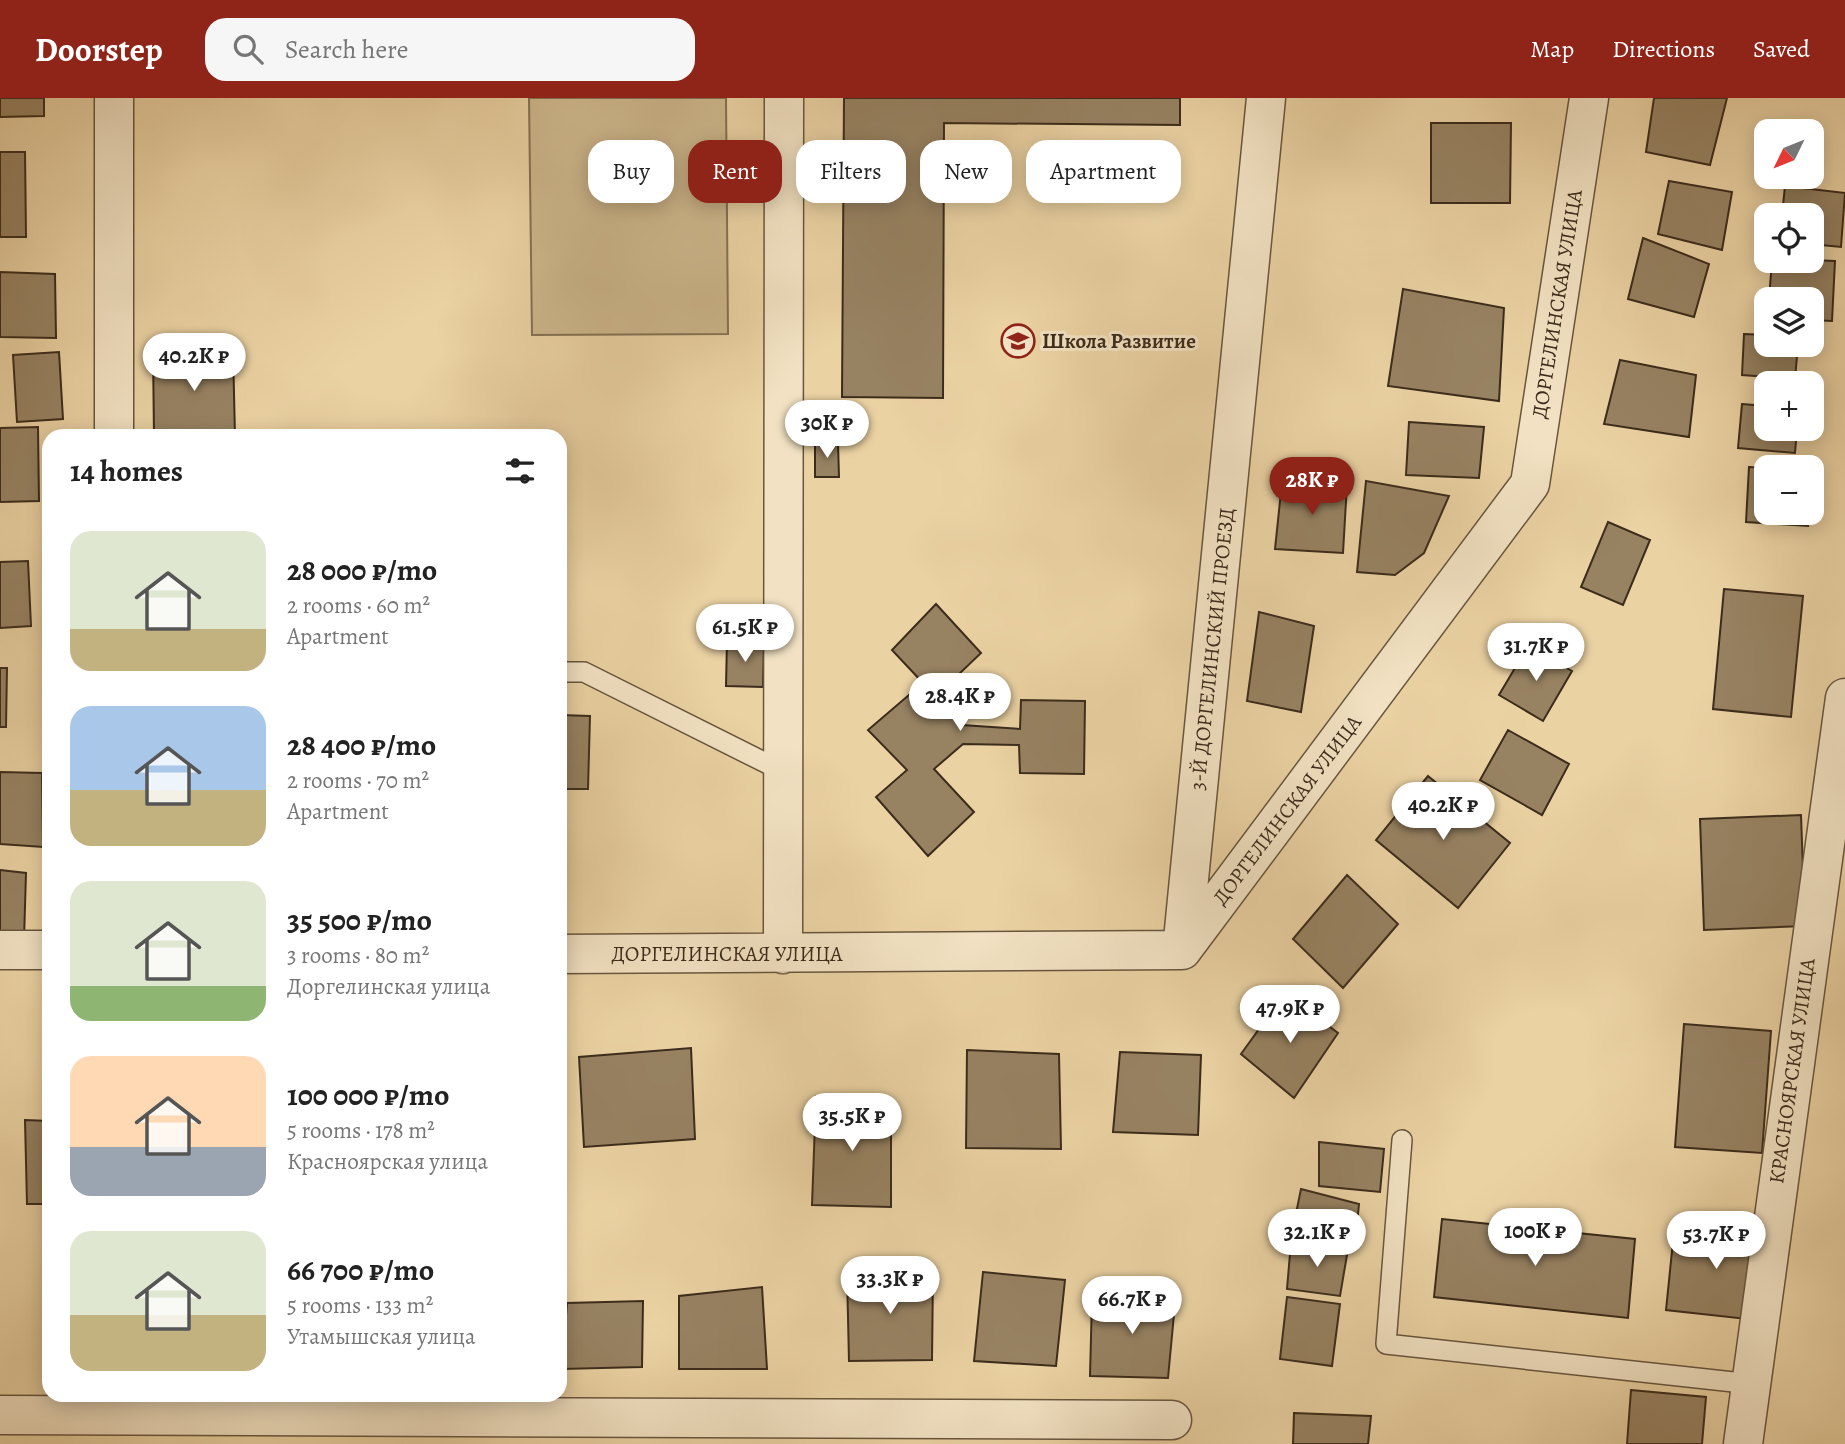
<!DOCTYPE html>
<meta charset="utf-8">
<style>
body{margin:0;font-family:Alegreya,serif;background:#f6f6f6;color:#222;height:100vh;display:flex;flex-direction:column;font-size:26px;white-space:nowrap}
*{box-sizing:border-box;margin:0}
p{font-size:23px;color:#767676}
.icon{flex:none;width:38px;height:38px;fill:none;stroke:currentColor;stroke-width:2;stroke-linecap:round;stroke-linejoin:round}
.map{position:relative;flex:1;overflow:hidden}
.sheet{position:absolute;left:42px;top:331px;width:525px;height:973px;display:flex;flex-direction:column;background:#fff;border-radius:21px;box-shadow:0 4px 18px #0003}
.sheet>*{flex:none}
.top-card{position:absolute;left:588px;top:42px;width:665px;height:63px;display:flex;gap:14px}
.needle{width:46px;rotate:227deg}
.controls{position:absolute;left:1754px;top:21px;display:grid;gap:14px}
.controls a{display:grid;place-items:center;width:70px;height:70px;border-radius:14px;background:#fff;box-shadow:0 4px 18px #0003;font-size:35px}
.price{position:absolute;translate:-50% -60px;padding:0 16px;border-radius:24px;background:#fff;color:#222;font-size:23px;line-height:46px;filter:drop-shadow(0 2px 4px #0008)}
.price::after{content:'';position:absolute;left:50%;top:42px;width:21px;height:16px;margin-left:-10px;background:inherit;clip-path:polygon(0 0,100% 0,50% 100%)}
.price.current{background:#8f2418;color:#fff}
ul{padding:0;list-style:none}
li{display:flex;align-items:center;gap:21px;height:175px;padding:0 28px}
li span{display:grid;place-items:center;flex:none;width:196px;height:140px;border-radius:21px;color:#555}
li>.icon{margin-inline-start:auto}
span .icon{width:84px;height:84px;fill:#fffc;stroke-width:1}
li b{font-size:30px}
h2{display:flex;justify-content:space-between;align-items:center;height:84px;padding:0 28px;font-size:30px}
.pill{padding:0 24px;border-radius:21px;background:#fff;box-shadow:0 4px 18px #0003;font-size:24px;line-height:63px}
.pill.current{background:#8f2418;color:#fff}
header{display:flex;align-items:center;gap:42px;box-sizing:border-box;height:98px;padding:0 35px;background:#8f2418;color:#fff}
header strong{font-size:33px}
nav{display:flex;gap:38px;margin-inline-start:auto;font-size:24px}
.search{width:490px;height:63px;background:#f6f6f6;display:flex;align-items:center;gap:18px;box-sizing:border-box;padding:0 24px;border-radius:21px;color:#767676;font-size:26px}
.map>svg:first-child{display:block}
.green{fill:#cdb68c;stroke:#847154;stroke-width:2}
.building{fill:#978262;stroke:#3c2c1c;stroke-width:2}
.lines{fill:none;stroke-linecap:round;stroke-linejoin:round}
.service-casing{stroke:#68563e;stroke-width:22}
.minor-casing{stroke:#68563e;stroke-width:41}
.service{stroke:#f2e2c3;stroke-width:19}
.minor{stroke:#f2e2c3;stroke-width:38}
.labels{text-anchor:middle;stroke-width:6;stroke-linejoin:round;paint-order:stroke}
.street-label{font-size:21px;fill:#3c2c1c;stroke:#f2e2c3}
.poi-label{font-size:21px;font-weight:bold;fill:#3c2c1c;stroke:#f2e2c3;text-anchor:start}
</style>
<header>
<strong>Doorstep</strong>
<div class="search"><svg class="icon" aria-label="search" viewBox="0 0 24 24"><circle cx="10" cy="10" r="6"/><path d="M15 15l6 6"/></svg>Search here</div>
<nav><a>Map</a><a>Directions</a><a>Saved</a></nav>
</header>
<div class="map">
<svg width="1845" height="1346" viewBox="0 0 1845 1346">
<rect width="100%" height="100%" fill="#ebd2a3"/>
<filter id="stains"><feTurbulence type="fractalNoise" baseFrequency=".00286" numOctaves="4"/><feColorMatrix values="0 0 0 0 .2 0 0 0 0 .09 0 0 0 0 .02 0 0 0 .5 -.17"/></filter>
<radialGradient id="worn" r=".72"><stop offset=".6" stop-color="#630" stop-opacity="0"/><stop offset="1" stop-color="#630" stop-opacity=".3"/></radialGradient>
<path class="green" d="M529 0H726L728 236 532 237Z"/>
<path class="building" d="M0 0H44V18L0 19Z
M844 0H1180V27L944 25 943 300 842 299Z
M1654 0H1727L1710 67 1646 54Z
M1431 25H1511L1510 105H1431Z
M0 54H25L26 139H0Z
M1669 83 1732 94 1722 152 1658 136Z
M1785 88 1845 95 1841 149 1811 146V117H1782Z
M1643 140 1709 166 1694 219 1628 201Z
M1811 162 1835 163 1832 223 1811 222V201H1769L1772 163Z
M0 174 55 176 56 240 0 239Z
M1403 191 1504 210 1499 303 1388 288Z
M1744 236 1766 237V247H1798L1795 281 1742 277Z
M233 252 235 338H154L153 253Z
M59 254 63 321 17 324 13 257Z
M1620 262 1696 277 1689 339 1604 326Z
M1742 306 1766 308V331H1797L1795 355 1738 350Z
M1409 324 1484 329 1479 380 1406 377Z
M38 329 39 403 0 404V330Z
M838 345 839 379H815V346Z
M1749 369 1766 370V415H1809L1808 428 1746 424Z
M1366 383 1449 398 1424 455 1395 477 1357 474Z
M1282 384 1347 386 1343 455 1275 451Z
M1608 424 1650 442 1623 507 1581 489Z
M28 463 31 528 0 530V464Z
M1724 491 1803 498 1791 619 1713 611Z
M936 506 981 555 958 577 968 588 945 610 962 627 1020 631 1021 602 1085 603 1084 676 1020 675 1019 647 963 646 934 671 974 714 928 758 876 699 907 672 868 632 923 585 892 552Z
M1259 514 1314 528 1301 614 1247 603Z
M727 543 764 544 763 589 726 588Z
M1528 548 1572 573 1543 623 1499 597Z
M0 570H7L6 629H0Z
M560 617 590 618 588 691H560Z
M1508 632 1569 666 1542 717 1480 682Z
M0 674 42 675 43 749 0 746Z
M1428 678 1510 745 1458 810 1376 742Z
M1801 717 1805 828 1704 832 1700 721Z
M0 772 26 775 24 842H0Z
M1347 777 1398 826 1343 890 1293 841Z
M1285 895 1338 935 1294 1000 1241 956Z
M1684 926 1771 933 1762 1055 1675 1049Z
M691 950 695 1041 584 1049 579 959Z
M967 952 1059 956 1061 1051 966 1050Z
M1120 954 1201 957 1198 1037 1113 1034Z
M816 998 891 1005V1109L812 1107Z
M25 1022 49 1023V1106H27Z
M1319 1044 1384 1051 1380 1094 1319 1088Z
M1301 1091 1359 1106 1355 1146 1292 1135Z
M1442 1121 1635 1141 1628 1220 1434 1199Z
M1675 1124 1765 1134 1756 1222 1666 1212Z
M1291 1144 1348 1151 1340 1198 1287 1191Z
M983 1174 1065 1182 1056 1268 974 1263Z
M847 1175H933L932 1262 849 1263Z
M762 1189 767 1271H679V1198Z
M1176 1195 1168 1280 1090 1278 1092 1201Z
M1287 1199 1340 1206 1332 1268 1280 1261Z
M643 1203 642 1269 562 1271 567 1205Z
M1631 1292 1706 1299 1702 1346H1627Z
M1294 1315 1371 1318 1368 1346H1293Z"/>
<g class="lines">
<defs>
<path id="service" d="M560 574H584L782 673
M1402 1042 1386 1246 1752 1286"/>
<path id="minor" d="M114 338V0
M0 852H49
M1182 852 1266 0
M560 856 1182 852 1530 386 1589 0
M783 856 784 0
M0 1317 1172 1322
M1743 1346 1845 600"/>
</defs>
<use href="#service" class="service-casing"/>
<use href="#minor" class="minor-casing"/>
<use href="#service" class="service"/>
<use href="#minor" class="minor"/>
</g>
<defs>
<symbol id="school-ring" viewBox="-11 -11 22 22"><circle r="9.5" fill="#f2e2c3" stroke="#8f2418" stroke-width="1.5"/><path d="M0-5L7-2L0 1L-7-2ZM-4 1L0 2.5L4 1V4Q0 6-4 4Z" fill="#8f2418"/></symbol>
</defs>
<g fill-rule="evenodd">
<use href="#school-ring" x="999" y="224" width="38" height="38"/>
</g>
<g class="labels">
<g class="street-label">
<text transform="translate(1557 206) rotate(-81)" y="7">ДОРГЕЛИНСКАЯ УЛИЦА</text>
<text transform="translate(1212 551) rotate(-84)" y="7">3-Й ДОРГЕЛИНСКИЙ ПРОЕЗД</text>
<text transform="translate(1287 712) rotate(-53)" y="7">ДОРГЕЛИНСКАЯ УЛИЦА</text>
<text x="727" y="863">ДОРГЕЛИНСКАЯ УЛИЦА</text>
<text transform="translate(1792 973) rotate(-82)" y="7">КРАСНОЯРСКАЯ УЛИЦА</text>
</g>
<g class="poi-label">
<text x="1042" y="250">Школа Развитие</text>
</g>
</g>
<rect width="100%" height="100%" filter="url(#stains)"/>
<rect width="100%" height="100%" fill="url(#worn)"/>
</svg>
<div class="controls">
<a><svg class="needle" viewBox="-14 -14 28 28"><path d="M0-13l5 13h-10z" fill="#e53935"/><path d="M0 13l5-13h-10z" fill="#767676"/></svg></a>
<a><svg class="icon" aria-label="locate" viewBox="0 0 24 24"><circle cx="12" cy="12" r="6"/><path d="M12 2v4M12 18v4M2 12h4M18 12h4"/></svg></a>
<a><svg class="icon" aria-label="layers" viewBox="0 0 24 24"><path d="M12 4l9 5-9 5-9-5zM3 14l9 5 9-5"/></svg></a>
<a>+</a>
<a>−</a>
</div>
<b class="price" style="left:194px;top:295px">40.2K ₽</b>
<b class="price" style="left:827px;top:362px">30K ₽</b>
<b class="price current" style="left:1312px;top:419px">28K ₽</b>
<b class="price" style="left:745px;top:566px">61.5K ₽</b>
<b class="price" style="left:1536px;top:585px">31.7K ₽</b>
<b class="price" style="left:960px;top:635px">28.4K ₽</b>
<b class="price" style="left:1443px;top:744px">40.2K ₽</b>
<b class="price" style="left:1290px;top:947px">47.9K ₽</b>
<b class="price" style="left:852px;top:1055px">35.5K ₽</b>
<b class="price" style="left:1535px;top:1170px">100K ₽</b>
<b class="price" style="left:1317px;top:1171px">32.1K ₽</b>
<b class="price" style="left:1716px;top:1173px">53.7K ₽</b>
<b class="price" style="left:890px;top:1218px">33.3K ₽</b>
<b class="price" style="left:1132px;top:1238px">66.7K ₽</b>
<div class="top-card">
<a class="pill">Buy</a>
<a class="pill current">Rent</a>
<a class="pill">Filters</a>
<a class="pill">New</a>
<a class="pill">Apartment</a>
</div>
<section class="sheet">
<h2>14 homes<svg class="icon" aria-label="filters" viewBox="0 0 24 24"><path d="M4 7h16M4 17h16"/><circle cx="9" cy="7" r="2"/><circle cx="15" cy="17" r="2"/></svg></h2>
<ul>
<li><span style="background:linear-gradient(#dfe7d0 70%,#c2b280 0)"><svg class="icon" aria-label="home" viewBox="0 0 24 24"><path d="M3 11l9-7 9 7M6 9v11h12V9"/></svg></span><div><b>28 000 ₽/mo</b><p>2 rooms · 60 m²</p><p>Apartment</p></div></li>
<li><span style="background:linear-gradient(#a9c7e8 60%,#c2b280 0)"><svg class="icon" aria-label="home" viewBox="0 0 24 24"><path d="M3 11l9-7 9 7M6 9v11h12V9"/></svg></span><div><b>28 400 ₽/mo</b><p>2 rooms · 70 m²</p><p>Apartment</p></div></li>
<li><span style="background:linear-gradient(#dfe7d0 75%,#8fb573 0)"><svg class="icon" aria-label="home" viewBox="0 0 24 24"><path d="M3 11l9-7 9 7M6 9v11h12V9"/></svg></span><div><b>35 500 ₽/mo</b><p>3 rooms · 80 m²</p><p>Доргелинская улица</p></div></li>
<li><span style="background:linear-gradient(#ffd9b3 65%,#9aa5b1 0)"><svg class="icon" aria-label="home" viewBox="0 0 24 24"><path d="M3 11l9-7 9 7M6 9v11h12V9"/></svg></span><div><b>100 000 ₽/mo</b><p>5 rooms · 178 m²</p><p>Красноярская улица</p></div></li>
<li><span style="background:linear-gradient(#dfe7d0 60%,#c2b280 0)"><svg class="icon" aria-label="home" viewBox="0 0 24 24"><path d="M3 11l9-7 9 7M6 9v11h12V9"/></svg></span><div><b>66 700 ₽/mo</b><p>5 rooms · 133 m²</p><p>Утамышская улица</p></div></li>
</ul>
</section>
</div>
